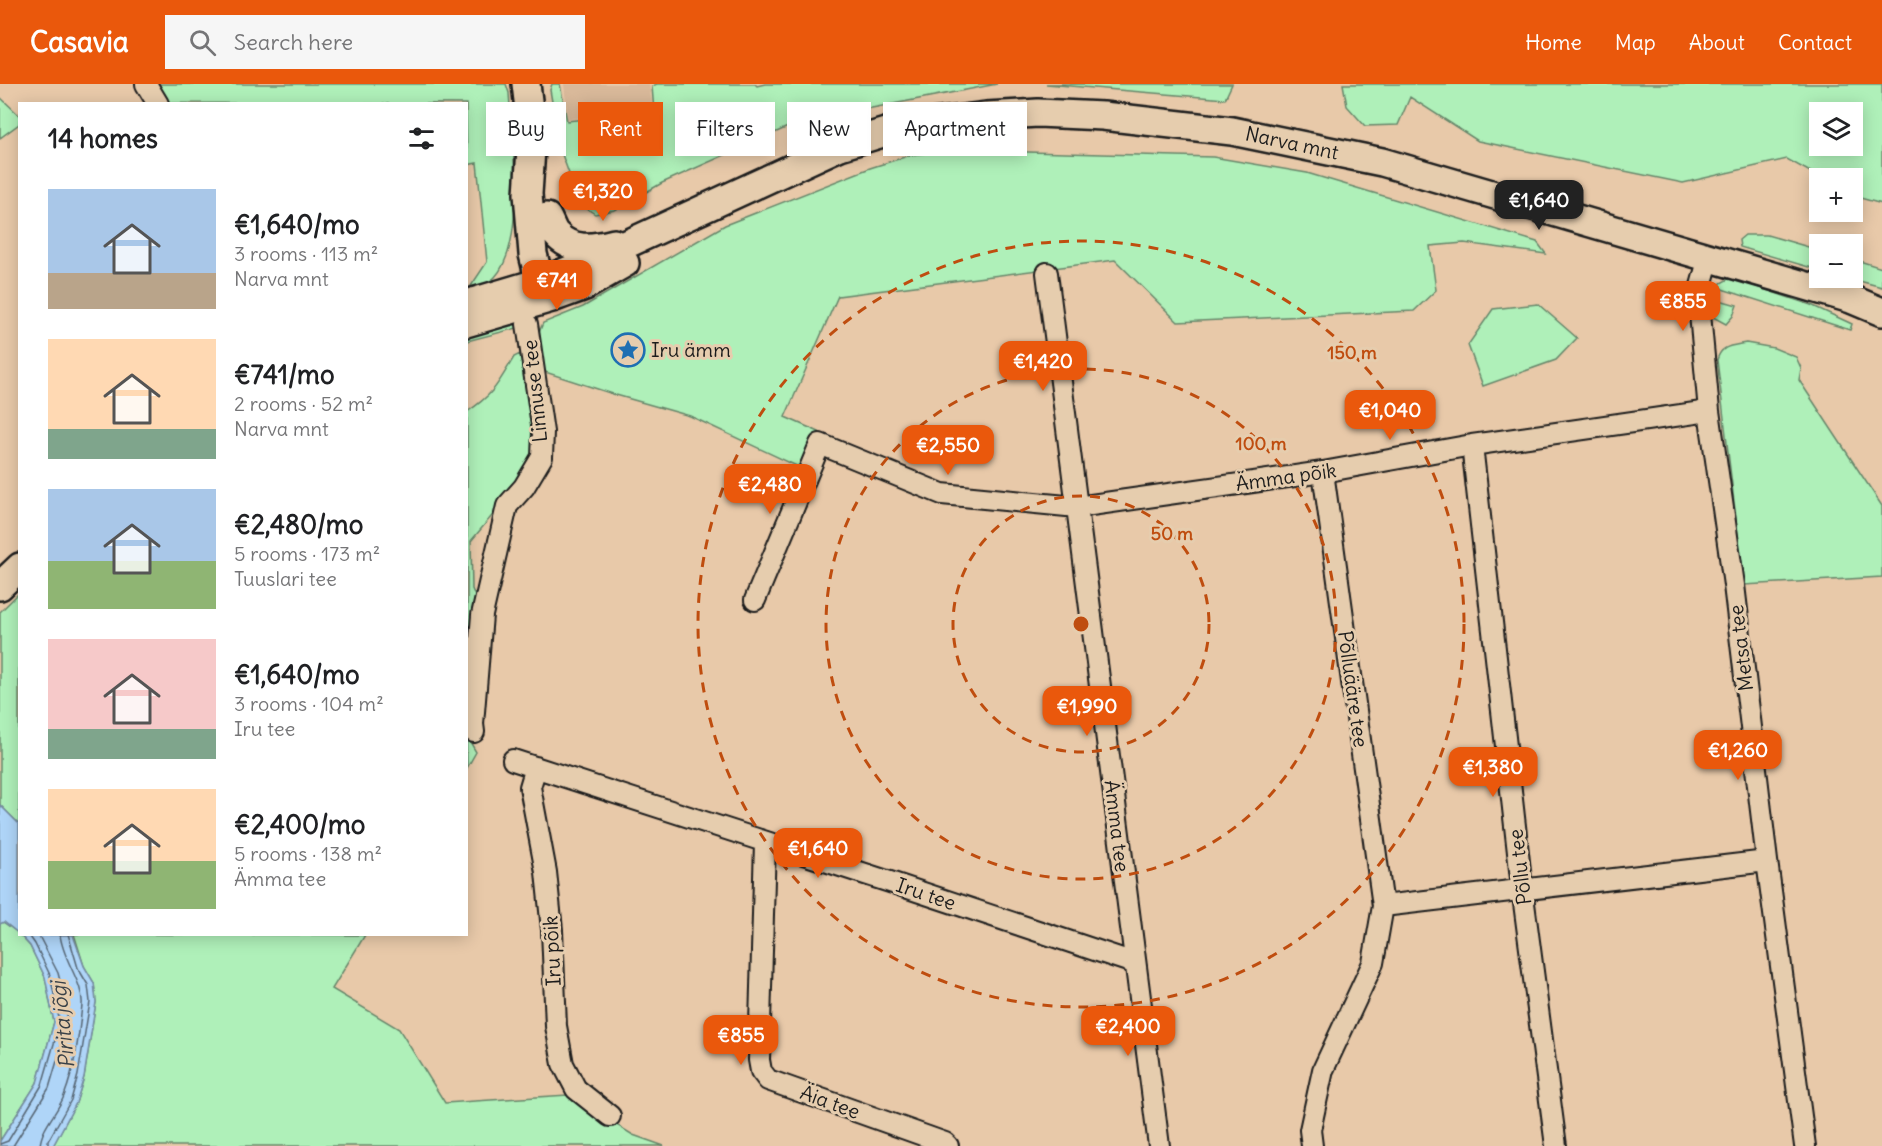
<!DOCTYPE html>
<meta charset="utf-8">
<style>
body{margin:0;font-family:Delius,sans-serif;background:#f6f6f6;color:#202124;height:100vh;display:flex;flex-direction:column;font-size:22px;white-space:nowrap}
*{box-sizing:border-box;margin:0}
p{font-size:20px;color:#757577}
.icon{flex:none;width:33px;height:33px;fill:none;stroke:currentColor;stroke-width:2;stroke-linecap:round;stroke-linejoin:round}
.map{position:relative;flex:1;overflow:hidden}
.panel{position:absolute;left:18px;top:18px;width:450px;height:834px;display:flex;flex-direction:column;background:#fff;border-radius:0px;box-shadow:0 3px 15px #0003}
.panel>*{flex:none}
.guide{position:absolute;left:486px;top:18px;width:570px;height:54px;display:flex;gap:12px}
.buttons{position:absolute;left:1809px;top:18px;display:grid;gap:12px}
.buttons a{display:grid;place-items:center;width:54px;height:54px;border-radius:0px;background:#fff;box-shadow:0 3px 15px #0003;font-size:30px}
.price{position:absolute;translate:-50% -51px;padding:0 14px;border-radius:12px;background:#ea580c;color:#fff;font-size:20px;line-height:39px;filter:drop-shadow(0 2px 3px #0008)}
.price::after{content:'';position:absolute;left:50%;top:36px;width:18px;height:14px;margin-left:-9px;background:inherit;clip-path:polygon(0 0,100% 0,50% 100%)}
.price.on{background:#222;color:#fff}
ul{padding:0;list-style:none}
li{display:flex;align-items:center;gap:18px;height:150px;padding:0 30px}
li span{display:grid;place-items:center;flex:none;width:168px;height:120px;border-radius:0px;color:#555}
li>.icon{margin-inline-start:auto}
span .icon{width:72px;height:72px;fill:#fffc;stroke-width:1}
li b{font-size:26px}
h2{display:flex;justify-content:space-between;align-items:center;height:72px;padding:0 30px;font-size:26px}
.pill{padding:0 21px;border-radius:0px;background:#fff;box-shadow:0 3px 15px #0003;font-size:21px;line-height:54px}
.pill.on{background:#ea580c;color:#fff}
header{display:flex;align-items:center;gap:36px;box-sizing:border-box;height:84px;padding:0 30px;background:#ea580c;color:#fff}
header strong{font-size:28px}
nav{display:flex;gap:33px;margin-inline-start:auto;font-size:21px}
.search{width:420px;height:54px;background:#f6f6f6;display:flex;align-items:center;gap:15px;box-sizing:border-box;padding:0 21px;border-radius:0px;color:#757577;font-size:22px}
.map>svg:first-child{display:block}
.built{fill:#d9b99a}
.green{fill:#aff0b9;stroke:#66866a;stroke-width:1.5;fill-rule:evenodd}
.water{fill:#afd5f8;stroke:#748ba0;stroke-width:1.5}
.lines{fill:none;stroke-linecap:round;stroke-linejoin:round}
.shore{stroke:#576674;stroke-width:1.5}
.street-casing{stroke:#1c1c1c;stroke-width:24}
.secondary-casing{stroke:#1c1c1c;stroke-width:32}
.street{stroke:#e6cdae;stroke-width:20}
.secondary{stroke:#e6cdae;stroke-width:27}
.ring{fill:none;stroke:#bf4d0f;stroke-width:3;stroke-dasharray:10 8}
.labels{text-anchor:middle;stroke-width:6;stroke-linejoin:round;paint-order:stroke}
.street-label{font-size:20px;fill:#1c1c1c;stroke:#e6cdae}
.poi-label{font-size:20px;fill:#1c1c1c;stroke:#e6cdae;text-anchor:start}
.water-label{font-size:21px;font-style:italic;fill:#394148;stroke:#e6cdae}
.centre{fill:#bf4d0f;stroke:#e6cdae;stroke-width:3}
.ring-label{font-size:18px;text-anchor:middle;font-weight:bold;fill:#bf4d0f;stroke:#e6cdae;stroke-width:6;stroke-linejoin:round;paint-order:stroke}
</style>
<header>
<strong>Casavia</strong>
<div class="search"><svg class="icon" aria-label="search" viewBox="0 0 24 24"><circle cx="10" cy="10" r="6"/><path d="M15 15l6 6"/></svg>Search here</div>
<nav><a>Home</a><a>Map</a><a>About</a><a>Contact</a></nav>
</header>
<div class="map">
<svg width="1882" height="1062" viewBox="0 0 1882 1062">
<rect width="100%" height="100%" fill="#e8c9a9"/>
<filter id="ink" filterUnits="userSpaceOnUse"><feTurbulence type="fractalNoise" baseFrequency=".0167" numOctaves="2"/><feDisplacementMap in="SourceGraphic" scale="12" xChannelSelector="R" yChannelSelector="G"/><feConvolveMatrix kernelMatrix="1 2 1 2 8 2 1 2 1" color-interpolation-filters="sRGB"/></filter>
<g filter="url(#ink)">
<path class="built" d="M564 0H649L653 27 568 35Z"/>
<path class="green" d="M157 0H506L509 9C512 55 527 158 495 193 489 200 475 204 467 208L487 178 477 79 467 81 466 20 169 19Z
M552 0H560L567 37 654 28 652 2 657 0H755L757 2 765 0H997L799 38 662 99 615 126 595 130 580 120 560 65 550 6Z
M1046 0H1232L1225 15Z
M1343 0H1882V120L1853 112 1852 94H1821L1787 75 1683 99 1478 57 1410 13 1398 41 1365 42 1347 22ZM1852 28V62H1820V28Z
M0 13 20 32 19 40 0 54Z
M952 66 1213 73 1307 89 1537 158 1546 170 1464 159 1430 162 1436 206 1414 227 1178 238 1115 176 838 212 785 333 819 348 803 385 690 332 616 311 542 287 538 251 543 239 583 223 725 141 870 84 911 71Z
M1745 151H1767L1819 166V186L1740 163 1739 156Z
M1853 175 1882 184V203L1848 194H1852Z
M1730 194 1811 221 1852 240 1850 246 1719 204 1721 199Z
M1716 215 1737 221 1733 232 1726 240 1713 233 1711 227Z
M1538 220 1577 254 1556 276 1483 302 1468 261 1493 225Z
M515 237 517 244 467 257V249Z
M1746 259 1774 264 1796 273 1801 284 1799 296 1882 422V493L1744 501 1717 276C1721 261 1732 262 1746 259Z
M520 270 526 283 539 348 536 374 501 421 471 457 472 505 475 512 467 639V328C494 310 498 300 514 273Z
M19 509V740L0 721V528Z
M466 642 469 656 476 668 467 684Z
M3 838 17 848 30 862 45 893 54 938 37 999 0 1057V840Z
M74 850 365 851 332 905 399 945 445 1019 568 1011 633 1051 664 1062H53L76 1019 84 993 96 918 94 899 84 882Z"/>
<path class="water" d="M0 721 19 740V850L4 838 0 840Z
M20 851H73L84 882 94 899 96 918 84 993 76 1019 53 1062H0V1057L37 999 54 938 45 893 30 862Z"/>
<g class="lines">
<path class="shore" d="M0 1060 8 1057 42 1001 60 939 50 891 35 860 28 850
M13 1062 49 1004 68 940 66 920 58 889 38 850
M40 1062C41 1044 58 1028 64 1012 75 984 79 951 82 921 84 899 62 875 60 850
M48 1062V1057L71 1016 78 991 90 918 88 901 78 884 68 850"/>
<defs>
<path id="street" d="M146 0 158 20
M1709 173 1701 202 1699 219 1709 327 1734 501 1767 777 1805 1062
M1047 189 1159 1062
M1472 361 1522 804 1556 1062
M755 516 820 360 942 410 1077 423 1323 388 1472 361 1709 327
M474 648 473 640 482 531 507 422 524 403 542 373 543 348 527 240
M513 676 890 798 1134 879
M536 683 530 703 546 788 552 846 556 942 563 980 576 1005 610 1032
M765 758 759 976 761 987 768 996 945 1059 948 1062
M1383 822 1767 777
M1312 1062 1310 1046 1323 986 1373 879 1383 822 1323 388"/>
<path id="secondary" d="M526 0 532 50 528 110 533 170 540 198
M547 133C550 138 552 146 556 150 571 168 594 164 614 159
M466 220 540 198 577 183 840 62 899 44 924 40 986 32 1038 29 1103 32 1232 47 1382 78 1851 215 1882 228
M466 239 552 214 585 202 625 179
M0 502 20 483"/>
</defs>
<use href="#street" class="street-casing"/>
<use href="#secondary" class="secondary-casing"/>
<use href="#street" class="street"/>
<use href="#secondary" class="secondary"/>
</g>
</g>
<g class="ring">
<circle cx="1081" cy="540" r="128"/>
<circle cx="1081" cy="540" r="255"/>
<circle cx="1081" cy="540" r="383"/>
</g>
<defs>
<symbol id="sight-ring" viewBox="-11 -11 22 22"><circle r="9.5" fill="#e6cdae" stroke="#1f6fb2" stroke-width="1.5"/><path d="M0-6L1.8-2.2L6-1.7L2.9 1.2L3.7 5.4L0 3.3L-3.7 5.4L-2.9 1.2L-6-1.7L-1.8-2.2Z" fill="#1f6fb2"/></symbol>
</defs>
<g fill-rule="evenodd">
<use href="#sight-ring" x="609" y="247" width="38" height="38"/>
</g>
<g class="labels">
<g class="street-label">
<text transform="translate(1292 59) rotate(12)" y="7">Narva mnt</text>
<text transform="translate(535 307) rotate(-96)" y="7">Linnuse tee</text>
<text transform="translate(1286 393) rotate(-8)" y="7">Ämma põik</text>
<text transform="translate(1741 564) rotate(-97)" y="7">Metsa tee</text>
<text transform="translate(1353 605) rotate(82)" y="7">Põlluääre tee</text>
<text transform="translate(1117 742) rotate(83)" y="7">Ämma tee</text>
<text transform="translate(1520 783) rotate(-97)" y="7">Põllu tee</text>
<text transform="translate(926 810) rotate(19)" y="7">Iru tee</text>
<text transform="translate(552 867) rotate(-93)" y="7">Iru põik</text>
<text transform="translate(830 1018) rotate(20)" y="7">Äia tee</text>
</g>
<g class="poi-label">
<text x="651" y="273">Iru ämm</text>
</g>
<g class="water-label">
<text transform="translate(63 941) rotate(-96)" y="7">Pirita jõgi</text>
</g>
</g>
<circle cx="1081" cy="540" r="9" class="centre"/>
<g class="ring-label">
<text x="1352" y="275">150 m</text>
<text x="1261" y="366">100 m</text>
<text x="1172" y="456">50 m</text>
</g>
</svg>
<div class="buttons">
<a><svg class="icon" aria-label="layers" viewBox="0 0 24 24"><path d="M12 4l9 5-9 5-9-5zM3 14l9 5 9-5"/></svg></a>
<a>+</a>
<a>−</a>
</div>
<b class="price" style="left:603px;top:138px">€1,320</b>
<b class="price on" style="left:1539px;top:147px">€1,640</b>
<b class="price" style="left:557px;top:227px">€741</b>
<b class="price" style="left:1683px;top:248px">€855</b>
<b class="price" style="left:1043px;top:308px">€1,420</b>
<b class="price" style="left:1390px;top:357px">€1,040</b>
<b class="price" style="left:948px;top:392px">€2,550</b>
<b class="price" style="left:770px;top:431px">€2,480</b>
<b class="price" style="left:1087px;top:653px">€1,990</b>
<b class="price" style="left:1738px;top:697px">€1,260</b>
<b class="price" style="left:1493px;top:714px">€1,380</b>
<b class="price" style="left:818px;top:795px">€1,640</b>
<b class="price" style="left:1128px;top:973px">€2,400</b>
<b class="price" style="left:741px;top:982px">€855</b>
<div class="guide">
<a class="pill">Buy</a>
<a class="pill on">Rent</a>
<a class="pill">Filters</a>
<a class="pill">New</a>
<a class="pill">Apartment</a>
</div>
<section class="panel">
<h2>14 homes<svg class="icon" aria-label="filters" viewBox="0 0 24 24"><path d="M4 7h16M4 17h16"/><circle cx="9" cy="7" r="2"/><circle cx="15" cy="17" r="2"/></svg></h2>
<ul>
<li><span style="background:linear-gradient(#a9c7e8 70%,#b9a48a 0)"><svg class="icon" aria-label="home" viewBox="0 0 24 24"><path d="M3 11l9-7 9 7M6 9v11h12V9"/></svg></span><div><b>€1,640/mo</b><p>3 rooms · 113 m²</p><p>Narva mnt</p></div></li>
<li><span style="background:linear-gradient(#ffd9b3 75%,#7fa58c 0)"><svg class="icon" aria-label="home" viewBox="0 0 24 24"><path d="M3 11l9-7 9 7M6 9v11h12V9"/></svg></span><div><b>€741/mo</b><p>2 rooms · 52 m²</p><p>Narva mnt</p></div></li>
<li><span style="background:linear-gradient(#a9c7e8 60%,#8fb573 0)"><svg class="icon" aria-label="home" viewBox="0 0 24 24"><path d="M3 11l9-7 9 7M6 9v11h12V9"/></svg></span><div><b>€2,480/mo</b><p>5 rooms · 173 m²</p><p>Tuuslari tee</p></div></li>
<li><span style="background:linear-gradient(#f6c9c9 75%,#7fa58c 0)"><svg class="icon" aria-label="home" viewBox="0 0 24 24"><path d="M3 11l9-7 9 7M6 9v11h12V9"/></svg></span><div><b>€1,640/mo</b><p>3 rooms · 104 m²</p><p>Iru tee</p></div></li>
<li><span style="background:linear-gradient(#ffd9b3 60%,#8fb573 0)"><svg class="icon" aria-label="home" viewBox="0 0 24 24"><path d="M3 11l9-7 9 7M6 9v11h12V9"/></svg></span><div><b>€2,400/mo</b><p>5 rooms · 138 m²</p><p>Ämma tee</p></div></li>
</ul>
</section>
</div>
